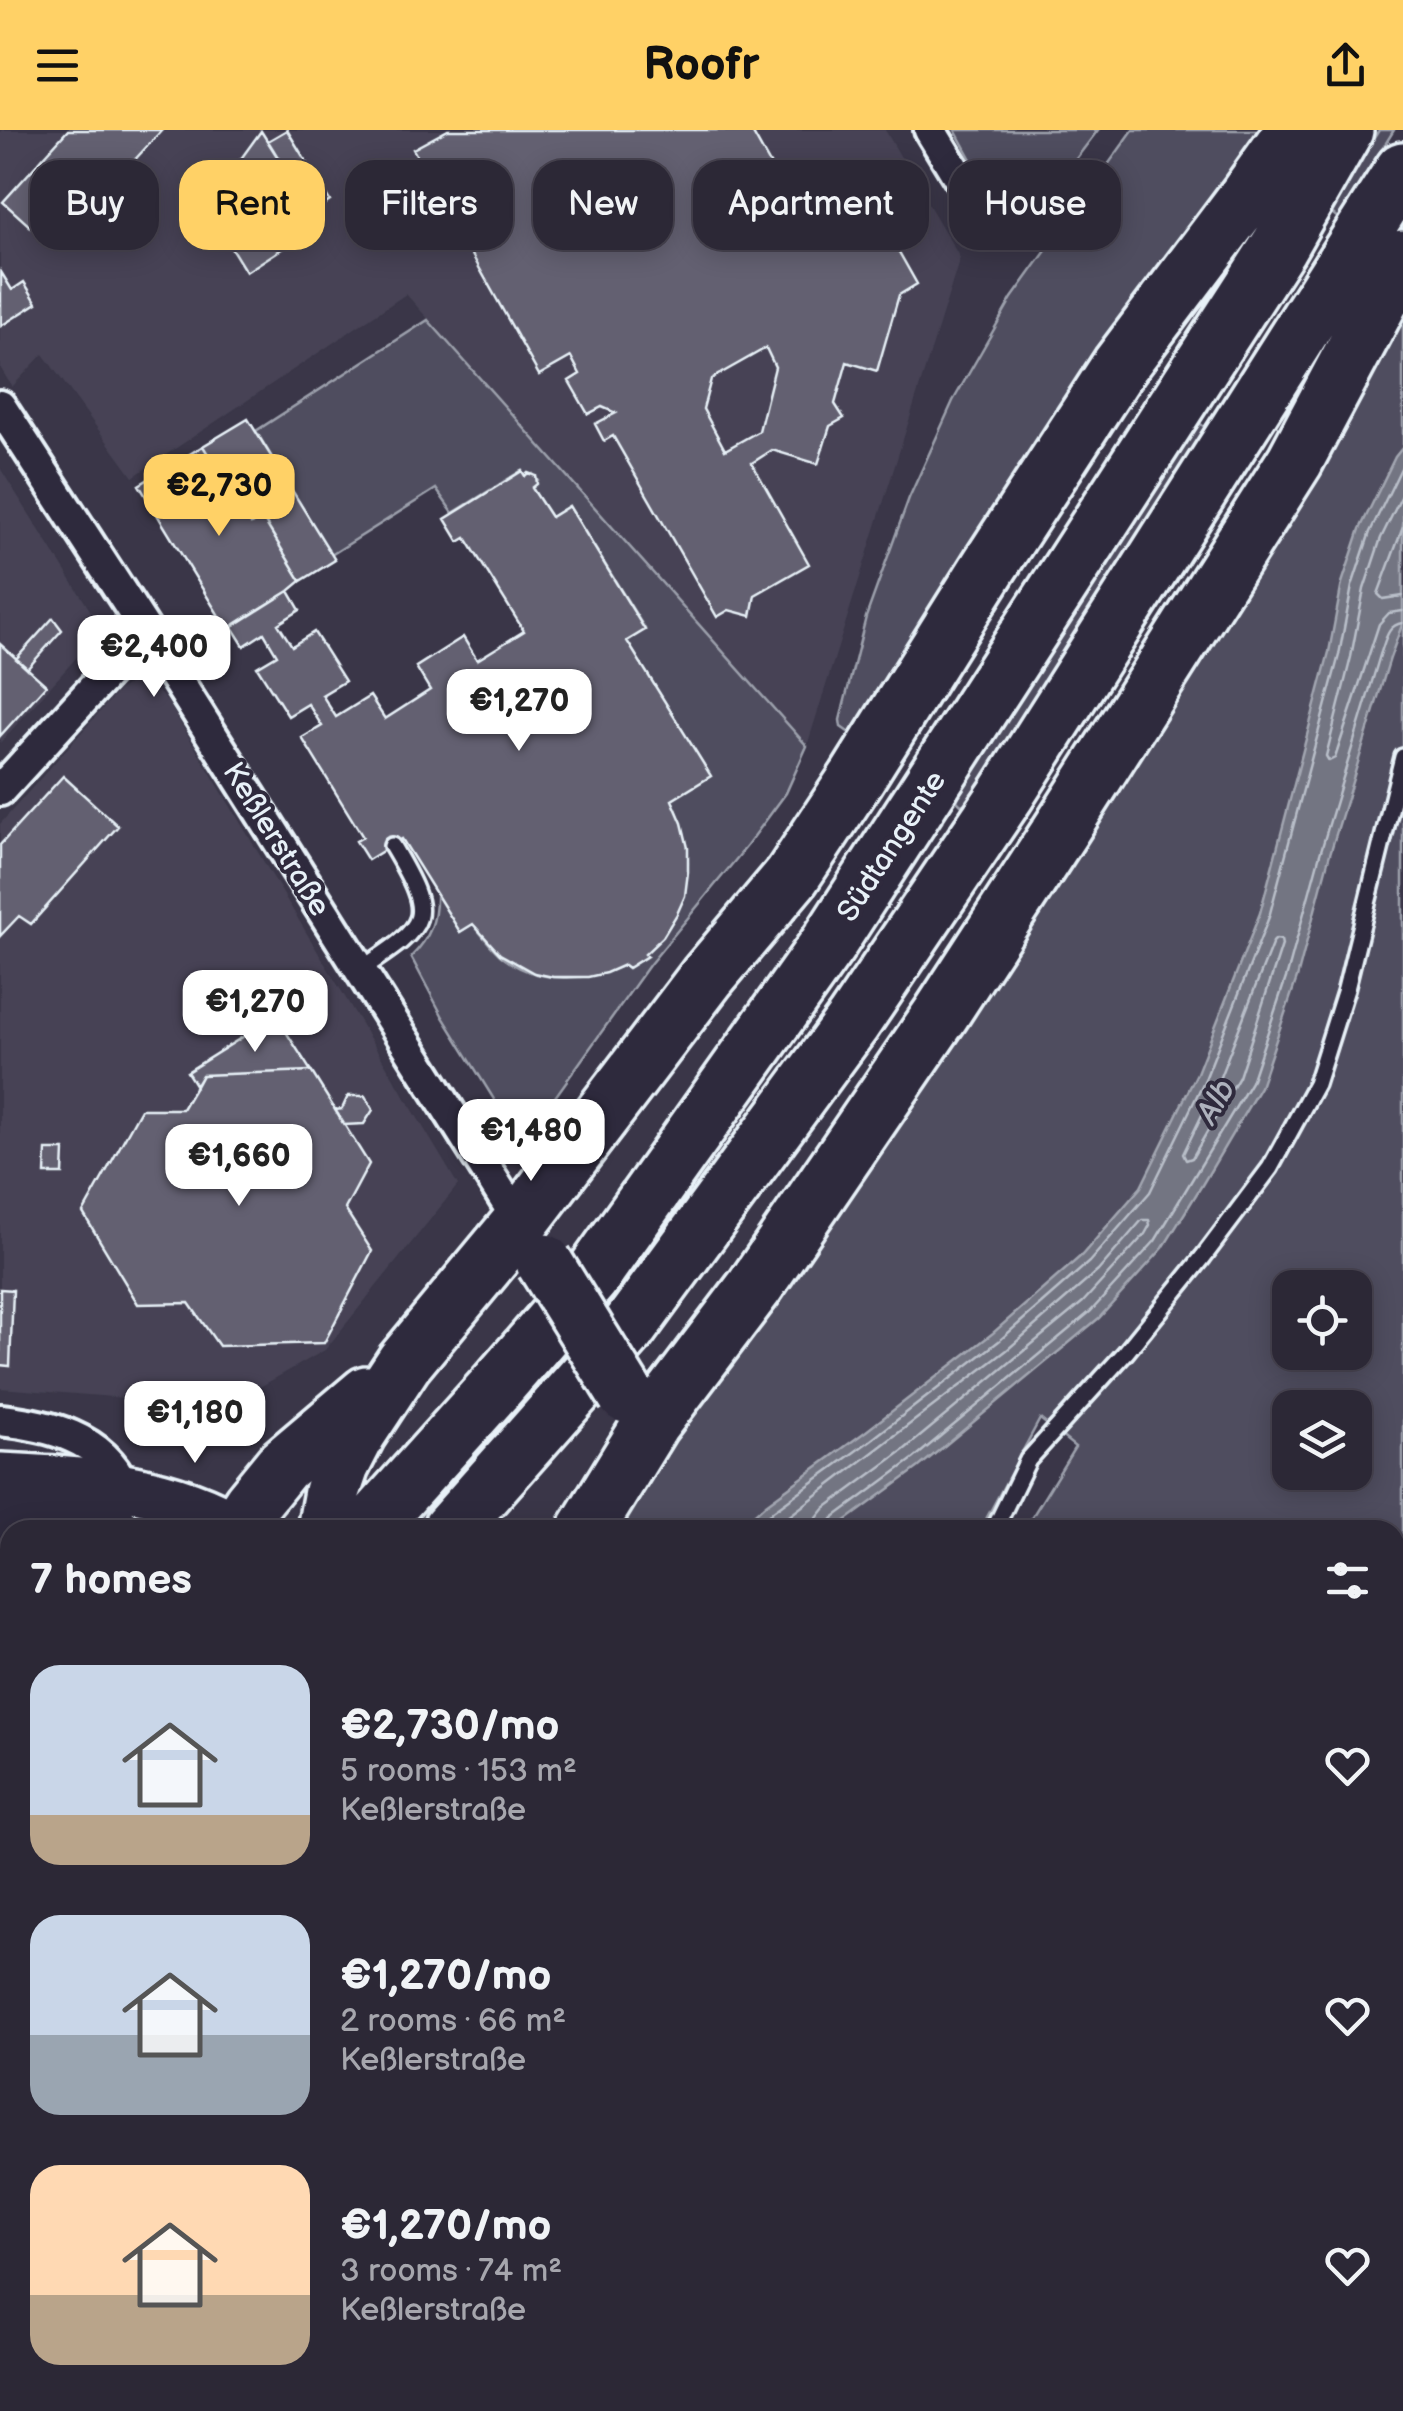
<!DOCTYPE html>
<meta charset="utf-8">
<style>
body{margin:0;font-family:"Balsamiq Sans",sans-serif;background:#383442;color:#f1f3f6;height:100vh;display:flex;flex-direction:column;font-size:38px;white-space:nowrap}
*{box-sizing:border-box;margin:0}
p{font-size:32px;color:#a6a6ad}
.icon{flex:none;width:55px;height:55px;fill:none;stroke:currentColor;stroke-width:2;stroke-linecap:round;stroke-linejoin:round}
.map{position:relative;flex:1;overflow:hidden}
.sheet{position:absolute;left:0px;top:1390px;width:1405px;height:892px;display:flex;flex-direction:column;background:#2c2836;border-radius:30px 30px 0 0;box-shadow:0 5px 25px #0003,0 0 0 2px #484451}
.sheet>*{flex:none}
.banner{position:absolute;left:30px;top:30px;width:1345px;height:90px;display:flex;gap:20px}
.controls{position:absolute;left:1272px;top:1140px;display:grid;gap:20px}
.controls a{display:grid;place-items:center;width:100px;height:100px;border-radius:20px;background:#2c2836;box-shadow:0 5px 25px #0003,0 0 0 2px #484451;font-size:50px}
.price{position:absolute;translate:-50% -85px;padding:0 22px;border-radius:20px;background:#fff;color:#222;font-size:32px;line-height:65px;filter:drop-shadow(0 2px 5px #0008)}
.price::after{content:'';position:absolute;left:50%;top:60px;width:30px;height:22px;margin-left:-15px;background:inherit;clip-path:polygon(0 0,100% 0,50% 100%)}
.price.current{background:#ffd166;color:#111}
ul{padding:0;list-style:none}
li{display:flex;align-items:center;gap:30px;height:250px;padding:0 30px}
li span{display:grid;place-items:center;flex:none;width:280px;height:200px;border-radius:30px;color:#555}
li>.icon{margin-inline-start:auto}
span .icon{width:120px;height:120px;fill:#fffc;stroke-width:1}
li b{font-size:42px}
h2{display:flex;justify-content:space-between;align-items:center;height:120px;padding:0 30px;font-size:42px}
.pill{padding:0 35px;border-radius:30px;background:#2c2836;box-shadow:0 5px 25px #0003,0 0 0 2px #484451;font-size:35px;line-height:90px}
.pill.current{background:#ffd166;color:#111}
header{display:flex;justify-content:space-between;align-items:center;height:130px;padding:0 30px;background:#ffd166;color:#111;font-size:45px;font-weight:800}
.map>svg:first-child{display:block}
.built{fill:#464354}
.green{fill:#504e5f;stroke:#9ca0ac;stroke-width:2.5;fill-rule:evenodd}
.water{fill:#737482;stroke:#a2a6b1;stroke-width:2.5}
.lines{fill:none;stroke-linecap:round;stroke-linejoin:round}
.shore{stroke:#b9bfc9;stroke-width:2.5}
.building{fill:#636171;stroke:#e8f1f8;stroke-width:2.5;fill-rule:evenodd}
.lane-casing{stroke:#e8f1f8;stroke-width:22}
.street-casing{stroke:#e8f1f8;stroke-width:38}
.secondary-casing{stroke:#e8f1f8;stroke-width:52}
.primary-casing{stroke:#e8f1f8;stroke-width:58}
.highway-casing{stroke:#e8f1f8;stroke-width:62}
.lane{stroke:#2f2a3d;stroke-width:15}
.street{stroke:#2f2a3d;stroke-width:30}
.secondary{stroke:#2f2a3d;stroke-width:45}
.primary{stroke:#2f2a3d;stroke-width:50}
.highway{stroke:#2f2a3d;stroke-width:55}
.tram{stroke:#e8f1f8;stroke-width:2.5}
.highway-bridge-casing{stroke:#e8f1f8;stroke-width:62;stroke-linecap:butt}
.highway-bridge{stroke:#2f2a3d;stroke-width:55}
.labels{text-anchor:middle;stroke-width:8;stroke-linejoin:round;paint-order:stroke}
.street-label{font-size:30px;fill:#e8f1f8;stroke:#2f2a3d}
.water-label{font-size:32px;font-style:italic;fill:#aeb2bd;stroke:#2f2a3d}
</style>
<header><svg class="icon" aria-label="menu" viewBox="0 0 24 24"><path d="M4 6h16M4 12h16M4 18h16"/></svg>Roofr<svg class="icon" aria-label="share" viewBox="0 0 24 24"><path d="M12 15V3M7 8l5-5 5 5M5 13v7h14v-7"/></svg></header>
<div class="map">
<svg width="1403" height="2281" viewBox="0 0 1403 2281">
<rect width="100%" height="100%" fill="#3a3648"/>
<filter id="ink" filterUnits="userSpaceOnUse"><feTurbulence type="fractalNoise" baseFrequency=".01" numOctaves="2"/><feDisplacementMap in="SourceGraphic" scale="20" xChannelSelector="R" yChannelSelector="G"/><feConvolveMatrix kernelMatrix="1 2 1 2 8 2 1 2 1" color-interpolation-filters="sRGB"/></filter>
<g filter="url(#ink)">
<path class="built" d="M2 0H885L960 128 807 616 406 164 133 347 43 224 12 257 0 237V2Z
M0 338 102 499 0 613Z
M132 553 153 556 169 574 458 1055 325 1220 226 1276 0 1258V694L119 560Z"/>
<path class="green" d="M955 0H1098L1056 55 1028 38 1009 49 987 50 978 42Z
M1133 0H1270L851 604 841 597 840 590 866 487 909 368 953 271 1012 168Z
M1379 0H1394L1339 89 1329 81Z
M1403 163V1474L1395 1485V1400H1024L1075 1317 1040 1289 980 1400H609ZM1290 1158H1355V1222H1290ZM1290 1278H1355V1342H1290Z
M428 190 807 616 786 663 747 716 650 834 533 998 511 997 443 887 411 827C430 808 437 790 436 763L461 801 473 794C481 804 490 816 500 825 535 854 584 853 624 835L628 838 646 827 645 824C691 778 700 729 672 670L710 645 627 511 645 499 569 376 551 387 532 358 538 350 533 344 525 346 521 341 453 383 436 359 331 425 256 301Z
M1191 287 1206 298 967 673 961 675 957 671 962 656Z
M10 1914V2272L788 2273 781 2281H0V1920Z"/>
<path class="water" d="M1403 317V492L1390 528 1329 727 1297 848 1260 957 1202 1055 1163 1118 1099 1188 919 1337 833 1400H737L766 1374 865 1302 993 1203 1082 1125 1141 1057 1197 943 1260 783 1329 522 1342 453 1360 399 1395 327Z"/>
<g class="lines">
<path class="shore" d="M1403 363 1381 408 1364 459 1351 527 1326 626 1329 631 1335 628 1379 494 1389 483 1403 481
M1403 397 1378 464 1383 469 1403 466
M1276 809 1281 810 1282 815 1239 947 1192 1028 1186 1030 1183 1024 1218 952 1273 812Z
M752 1400 773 1381 871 1310 999 1211 1089 1132 1150 1062 1206 947 1269 787 1339 525 1352 456 1370 402 1403 334
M771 1400 1007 1220 1098 1141 1142 1090H1149L1150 1095 1145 1104 1083 1172 905 1319 825 1378 817 1388 816 1400
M828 1400V1394L833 1388 913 1329 1091 1181 1155 1111 1251 952 1287 845 1320 724 1380 525C1385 512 1387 494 1403 493"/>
</g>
<path class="building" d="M68 0H162L54 118 3 72Z
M287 0 330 71 312 83 268 11Z
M448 0H751L779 50 815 59 851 38 872 74 878 71 895 76 892 94 886 99 917 154 899 165 877 241 847 232 835 274 844 288 830 296 818 334 772 320 752 333 809 434 755 465 751 486 729 480 717 487 613 306 604 311 595 294 616 283 602 277 588 284 569 251 580 244 571 227 539 245 413 19ZM766 218 775 237 759 301 725 320 703 279 711 249Z
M261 1 320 94 246 142 206 77Z
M1 142 12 160 24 152 37 173 1 196Z
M248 289 335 430 301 451 262 387 251 394 203 316Z
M203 316 251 394 262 387 301 451 289 461 227 499 139 355Z
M522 341 525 346 528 343 536 346 537 354 532 358 551 387 569 376 645 500 627 511 711 646 672 670 682 693 688 718V742L685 766 677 784 663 807 645 824 647 826 628 838 624 835 606 843 588 847H553L534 843 500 824 473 794 460 802 402 709 368 730 356 711 363 707 302 608 322 596 308 574 288 586 257 537 277 525 264 503 244 516 232 497 289 461 300 480 278 494 292 516 314 502 345 551 322 565 336 587 370 566 385 589 430 560 416 537 463 507 477 530 524 501 466 408 459 412 445 389Z
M53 488 62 500 27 539 16 529Z
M0 514 46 555 0 606Z
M63 646 118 696 31 794 19 786 0 806V715Z
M276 886 311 941 202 945 196 956 187 942Z
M311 941 369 1034 345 1079 372 1121 324 1213 219 1216 189 1173 138 1174 83 1083 141 979H182L202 945Z
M348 966H365L373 980 364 994 344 995 335 980 342 979Z
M46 1020H64L63 1044H45Z
M0 1159 13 1160 10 1236 0 1235Z"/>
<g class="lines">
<defs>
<path id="lane" d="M360 840C429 794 436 790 392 716
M994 1400 1028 1330 1126 1222 1203 1127 1270 1038 1316 954 1346 859 1403 627
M1212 2281 1215 2272"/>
<path id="street" d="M930 0 978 79 1003 102
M0 276 146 501 520 1093
M0 660 146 501
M0 1290C48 1295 102 1307 123 1355
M0 1404 10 1406
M863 2281 870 2272"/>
<path id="secondary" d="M0 1346C84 1350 170 1354 243 1400
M19 1360 119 1400
M1395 2114 1403 2104
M1395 2227 1403 2234
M1325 2272 1335 2281
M1274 2281 1280 2272"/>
<path id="primary" d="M1071 2272 1076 2281
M1111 2272 1124 2281
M1182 2272 1185 2281"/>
<path id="highway" d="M0 1359 54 1400
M377 1389 495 1258 590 1149 828 814 1279 116 1345 0
M234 1400 251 1374 282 1336 367 1264
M325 1400 332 1362 341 1336 358 1303 404 1233 520 1093 707 847 792 746 856 649 990 435 1120 235 1248 65 1294 0
M450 1400 625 1203 853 892 1006 665 1403 40
M586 1400 651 1294 754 1158 941 884 1062 698 1295 331 1403 128
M0 1630 10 1623
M0 1719 10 1711
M0 1798 10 1790
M0 1891 10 1884"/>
</defs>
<use href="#lane" class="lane-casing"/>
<use href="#street" class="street-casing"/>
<use href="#secondary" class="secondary-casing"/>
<use href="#primary" class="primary-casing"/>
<use href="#highway" class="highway-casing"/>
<use href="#lane" class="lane"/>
<use href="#street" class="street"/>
<use href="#secondary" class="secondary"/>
<use href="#primary" class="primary"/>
<use href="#highway" class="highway"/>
<path class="tram" d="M1395 1523 1403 1512
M1395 1550 1403 1539
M1117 2272 1118 2281
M1140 2272 1143 2281"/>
<defs>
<path id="highway-bridge" d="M544 1132 626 1265"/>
</defs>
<use href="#highway-bridge" class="highway-bridge-casing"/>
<use href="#highway-bridge" class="highway-bridge"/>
</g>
</g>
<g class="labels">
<g class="street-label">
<text transform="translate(277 709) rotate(58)" y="10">Keßlerstraße</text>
<text transform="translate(891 716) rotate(-57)" y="10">Südtangente</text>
</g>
<g class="water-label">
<text transform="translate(1215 971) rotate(-60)" y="11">Alb</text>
</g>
</g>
</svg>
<div class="controls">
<a><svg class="icon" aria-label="locate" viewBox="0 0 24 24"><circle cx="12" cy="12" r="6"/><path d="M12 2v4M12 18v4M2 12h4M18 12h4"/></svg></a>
<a><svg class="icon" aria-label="layers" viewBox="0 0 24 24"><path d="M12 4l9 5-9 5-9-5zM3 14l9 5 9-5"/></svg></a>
</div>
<b class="price current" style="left:219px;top:409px">€2,730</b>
<b class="price" style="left:154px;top:570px">€2,400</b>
<b class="price" style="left:519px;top:624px">€1,270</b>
<b class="price" style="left:255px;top:925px">€1,270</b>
<b class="price" style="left:531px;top:1054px">€1,480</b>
<b class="price" style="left:239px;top:1079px">€1,660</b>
<b class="price" style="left:195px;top:1336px">€1,180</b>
<div class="banner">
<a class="pill">Buy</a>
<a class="pill current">Rent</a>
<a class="pill">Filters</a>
<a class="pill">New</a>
<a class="pill">Apartment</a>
<a class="pill">House</a>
</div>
<section class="sheet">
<h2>7 homes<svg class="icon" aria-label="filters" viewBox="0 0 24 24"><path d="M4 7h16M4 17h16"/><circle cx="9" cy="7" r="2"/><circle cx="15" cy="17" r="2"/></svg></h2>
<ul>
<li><span style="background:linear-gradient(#c9d6e8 75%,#b9a48a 0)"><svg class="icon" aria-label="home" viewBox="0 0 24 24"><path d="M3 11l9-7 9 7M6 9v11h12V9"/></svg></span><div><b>€2,730/mo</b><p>5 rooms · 153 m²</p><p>Keßlerstraße</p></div><svg class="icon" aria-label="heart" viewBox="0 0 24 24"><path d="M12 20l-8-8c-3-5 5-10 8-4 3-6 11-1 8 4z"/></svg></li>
<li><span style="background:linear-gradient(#c9d6e8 60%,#9aa5b1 0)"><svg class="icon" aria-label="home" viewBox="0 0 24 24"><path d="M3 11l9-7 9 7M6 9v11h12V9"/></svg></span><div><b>€1,270/mo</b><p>2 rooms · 66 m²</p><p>Keßlerstraße</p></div><svg class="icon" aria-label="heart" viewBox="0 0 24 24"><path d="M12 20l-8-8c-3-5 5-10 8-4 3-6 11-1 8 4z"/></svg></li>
<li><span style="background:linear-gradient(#ffd9b3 65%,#b9a48a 0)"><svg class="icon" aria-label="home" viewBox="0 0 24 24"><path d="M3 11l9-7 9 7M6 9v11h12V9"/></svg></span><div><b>€1,270/mo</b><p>3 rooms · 74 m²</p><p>Keßlerstraße</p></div><svg class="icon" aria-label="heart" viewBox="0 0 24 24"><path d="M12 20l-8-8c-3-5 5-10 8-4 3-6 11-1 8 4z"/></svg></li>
</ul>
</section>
</div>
